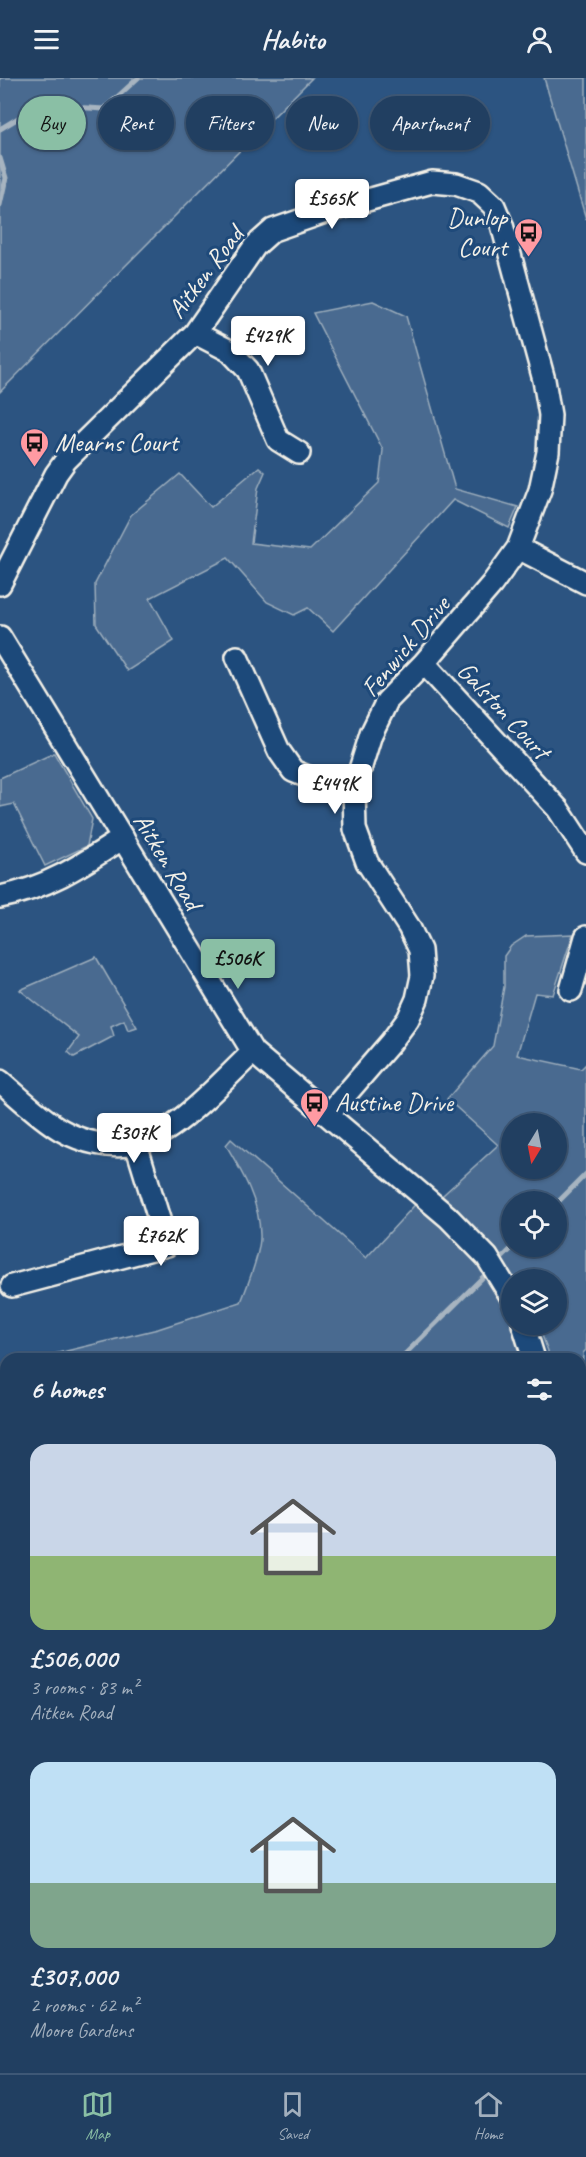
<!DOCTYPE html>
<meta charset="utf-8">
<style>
body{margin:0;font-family:Caveat,sans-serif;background:#2d4a6a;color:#f1f3f6;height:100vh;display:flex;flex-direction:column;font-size:22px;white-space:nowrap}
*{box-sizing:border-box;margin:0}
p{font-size:20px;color:#a2afbd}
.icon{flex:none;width:33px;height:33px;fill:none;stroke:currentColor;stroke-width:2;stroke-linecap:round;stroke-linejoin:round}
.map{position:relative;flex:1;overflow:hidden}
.side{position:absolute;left:0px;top:1275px;width:586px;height:720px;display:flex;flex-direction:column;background:#213f61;border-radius:18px 18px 0 0;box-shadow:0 2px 4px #0004,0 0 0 2px #3e5876}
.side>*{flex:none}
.banner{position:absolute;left:18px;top:18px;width:550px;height:54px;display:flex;gap:12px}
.needle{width:39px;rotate:190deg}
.buttons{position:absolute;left:501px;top:1035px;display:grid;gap:12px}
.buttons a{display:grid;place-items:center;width:66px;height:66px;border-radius:50%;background:#213f61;box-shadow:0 2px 4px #0004,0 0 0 2px #3e5876;font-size:30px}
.price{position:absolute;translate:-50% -51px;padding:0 14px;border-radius:6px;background:#fff;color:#222;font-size:20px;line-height:39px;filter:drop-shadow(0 2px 3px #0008)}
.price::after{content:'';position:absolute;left:50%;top:36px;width:18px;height:14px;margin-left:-9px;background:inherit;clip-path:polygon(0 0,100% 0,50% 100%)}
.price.current{background:#8abfa5;color:#111}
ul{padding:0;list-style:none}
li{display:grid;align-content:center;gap:12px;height:318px;padding:0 30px}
li span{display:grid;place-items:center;height:186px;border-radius:18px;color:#555}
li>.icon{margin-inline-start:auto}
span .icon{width:108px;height:108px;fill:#fffc;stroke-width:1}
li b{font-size:26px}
h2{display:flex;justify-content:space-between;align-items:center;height:72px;padding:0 30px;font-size:26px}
.tag{padding:0 21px;border-radius:27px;background:#213f61;box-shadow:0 2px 4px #0004,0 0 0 2px #3e5876;font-size:21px;line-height:54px}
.tag.current{background:#8abfa5;color:#111}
header{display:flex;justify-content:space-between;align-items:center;height:78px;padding:0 30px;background:#213f61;font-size:27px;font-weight:700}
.dock{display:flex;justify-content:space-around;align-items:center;height:84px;border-top:2px solid #3e5876;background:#213f61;font-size:16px;color:#a2afbd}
.dock a{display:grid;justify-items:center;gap:3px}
.dock .current{color:#8abfa5}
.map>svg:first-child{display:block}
.green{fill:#496b90;stroke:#9eaebc;stroke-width:1.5;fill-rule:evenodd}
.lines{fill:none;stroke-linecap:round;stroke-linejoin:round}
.stream{stroke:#a7b4c0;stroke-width:5}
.minor-casing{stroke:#f4f1e8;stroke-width:26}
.minor{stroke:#1f4a7a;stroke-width:21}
.labels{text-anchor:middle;stroke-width:6;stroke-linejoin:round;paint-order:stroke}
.poi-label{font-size:26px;fill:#f4f1e8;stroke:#1f4a7a;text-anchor:start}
.street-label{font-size:26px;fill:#f4f1e8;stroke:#1f4a7a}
</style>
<header><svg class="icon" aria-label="menu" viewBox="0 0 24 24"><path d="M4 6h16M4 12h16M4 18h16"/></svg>Habito<svg class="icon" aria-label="person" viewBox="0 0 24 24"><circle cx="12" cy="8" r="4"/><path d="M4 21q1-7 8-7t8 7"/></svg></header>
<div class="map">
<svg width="586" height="1995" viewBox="0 0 586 1995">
<rect width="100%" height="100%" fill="#2c5481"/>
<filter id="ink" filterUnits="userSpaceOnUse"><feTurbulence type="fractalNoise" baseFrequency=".0167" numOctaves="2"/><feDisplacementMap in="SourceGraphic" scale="12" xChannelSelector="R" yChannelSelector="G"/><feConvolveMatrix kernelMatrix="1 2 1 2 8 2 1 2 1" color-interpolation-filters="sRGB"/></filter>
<g filter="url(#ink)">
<path class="green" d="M0 0H312L0 314Z
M544 0H586V141Z
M373 223 406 238 455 411 518 429 509 450 453 422 333 553 308 530 294 537 267 524 228 480 150 520 174 563 127 593 96 546 95 506 131 437 180 396 211 429 259 389 265 394 258 410 251 465 310 472 379 405 383 372 313 235Z
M54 675 92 741 87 768 45 788 14 726 0 729V700Z
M573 856 553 917 535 915 517 977 581 991 586 986V1272L583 1275 581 1316 580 1281H548V1273L538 1247 518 1271 520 1281H33L158 1251 241 1224C247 1209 261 1173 260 1157 260 1124 242 1094 226 1067L231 1061 366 1180 423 1118 433 1126 498 1067 447 1021 493 968 504 909V878L511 868 526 858ZM512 1046H556V1090H512ZM512 1124H556V1168H512ZM512 1202H556V1246H512Z
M96 879 137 949 128 952 124 942 111 948 114 958 74 979 68 974 79 959 20 912Z
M0 1287H6V1607L0 1610Z
M581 1390H586V1464L581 1463Z
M586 1884V1995H335L334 1989H580L581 1915 585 1906Z"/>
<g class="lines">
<path class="stream" d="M0 51 40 27 104 31 138 0
M0 80 6 100 0 127
M556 1126 586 1096
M503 1179 514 1168
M400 1281 483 1199
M0 1472 6 1469"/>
<defs>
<path id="minor" d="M195 255 230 273 248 292 278 362 299 375
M518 470 586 505
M0 506 56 396 66 382 195 255 255 168 273 152 328 133 432 104 456 106 479 114 494 128 502 147 544 302 550 337 548 374 540 412 518 470 492 506 424 585 387 623 371 656 354 711 355 751 367 784 409 849 420 872 422 898 417 921 408 941 391 964 328 1037
M0 559 253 974 448 1139 487 1179 512 1220
M237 579 279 673 293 693 313 701 354 711
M424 585 558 731 586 774
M0 819C48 810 83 786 123 760
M571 912 586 859
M0 1003C19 1019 39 1039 61 1052 82 1064 110 1071 135 1066 174 1058 224 1001 253 974
M12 1208 167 1167 136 1066
M523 1246 534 1281
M580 1477 586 1478
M0 1709 6 1705
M53 1989 55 1995
M241 1989 243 1995"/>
</defs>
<use href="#minor" class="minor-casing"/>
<use href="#minor" class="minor"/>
</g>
</g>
<defs>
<symbol id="bus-pin" viewBox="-11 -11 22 30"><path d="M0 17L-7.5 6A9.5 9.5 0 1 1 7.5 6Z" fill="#ff9aa2" stroke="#1f4a7a"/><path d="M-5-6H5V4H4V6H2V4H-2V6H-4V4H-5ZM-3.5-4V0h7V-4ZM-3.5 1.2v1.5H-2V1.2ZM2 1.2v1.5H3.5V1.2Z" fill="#111"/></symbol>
</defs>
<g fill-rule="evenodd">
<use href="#bus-pin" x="512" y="138" width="33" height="45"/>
<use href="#bus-pin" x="18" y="348" width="33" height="45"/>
<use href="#bus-pin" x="298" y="1008" width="33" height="45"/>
</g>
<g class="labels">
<g class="poi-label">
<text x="507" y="148" text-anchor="end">Dunlop<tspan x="507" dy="30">Court</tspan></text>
<text x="55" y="373">Mearns Court</text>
<text x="335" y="1033">Austine Drive</text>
</g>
<g class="street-label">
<text transform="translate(205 194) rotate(-53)" y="9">Aitken Road</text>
<text transform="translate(405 568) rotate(-50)" y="9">Fenwick Drive</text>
<text transform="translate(504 632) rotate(47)" y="9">Galston Court</text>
<text transform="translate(168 783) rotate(59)" y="9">Aitken Road</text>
</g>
</g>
</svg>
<div class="buttons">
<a><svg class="needle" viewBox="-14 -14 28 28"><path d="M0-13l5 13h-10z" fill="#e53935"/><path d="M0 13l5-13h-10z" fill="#a2afbd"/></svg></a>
<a><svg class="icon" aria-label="locate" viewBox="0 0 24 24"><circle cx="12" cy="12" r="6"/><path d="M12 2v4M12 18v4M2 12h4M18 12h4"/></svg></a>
<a><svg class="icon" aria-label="layers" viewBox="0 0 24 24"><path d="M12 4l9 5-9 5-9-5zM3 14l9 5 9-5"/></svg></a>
</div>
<b class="price" style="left:332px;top:152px">£565K</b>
<b class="price" style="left:268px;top:289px">£429K</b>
<b class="price" style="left:335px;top:737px">£449K</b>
<b class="price current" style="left:238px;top:912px">£506K</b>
<b class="price" style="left:134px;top:1086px">£307K</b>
<b class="price" style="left:161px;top:1189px">£762K</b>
<div class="banner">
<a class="tag current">Buy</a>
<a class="tag">Rent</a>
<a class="tag">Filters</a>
<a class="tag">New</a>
<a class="tag">Apartment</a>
</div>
<section class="side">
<h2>6 homes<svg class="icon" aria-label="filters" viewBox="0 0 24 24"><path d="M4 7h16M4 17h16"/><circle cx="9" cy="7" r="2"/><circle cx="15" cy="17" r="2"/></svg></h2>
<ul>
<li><span style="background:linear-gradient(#c9d6e8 60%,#8fb573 0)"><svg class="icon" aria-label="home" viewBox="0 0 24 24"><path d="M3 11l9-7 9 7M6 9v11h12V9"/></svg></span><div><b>£506,000</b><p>3 rooms · 83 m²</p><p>Aitken Road</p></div></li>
<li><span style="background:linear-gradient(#bfe0f5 65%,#7fa58c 0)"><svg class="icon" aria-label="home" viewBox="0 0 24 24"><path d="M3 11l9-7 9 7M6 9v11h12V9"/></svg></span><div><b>£307,000</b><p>2 rooms · 62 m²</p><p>Moore Gardens</p></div></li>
</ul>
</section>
</div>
<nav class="dock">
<a class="current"><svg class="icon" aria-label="map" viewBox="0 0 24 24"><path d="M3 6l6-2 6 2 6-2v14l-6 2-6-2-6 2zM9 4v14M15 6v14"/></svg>Map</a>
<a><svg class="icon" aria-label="saved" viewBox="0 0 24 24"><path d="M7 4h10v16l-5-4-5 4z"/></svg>Saved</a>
<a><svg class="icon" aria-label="home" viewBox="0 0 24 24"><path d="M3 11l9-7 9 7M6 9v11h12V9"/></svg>Home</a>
</nav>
